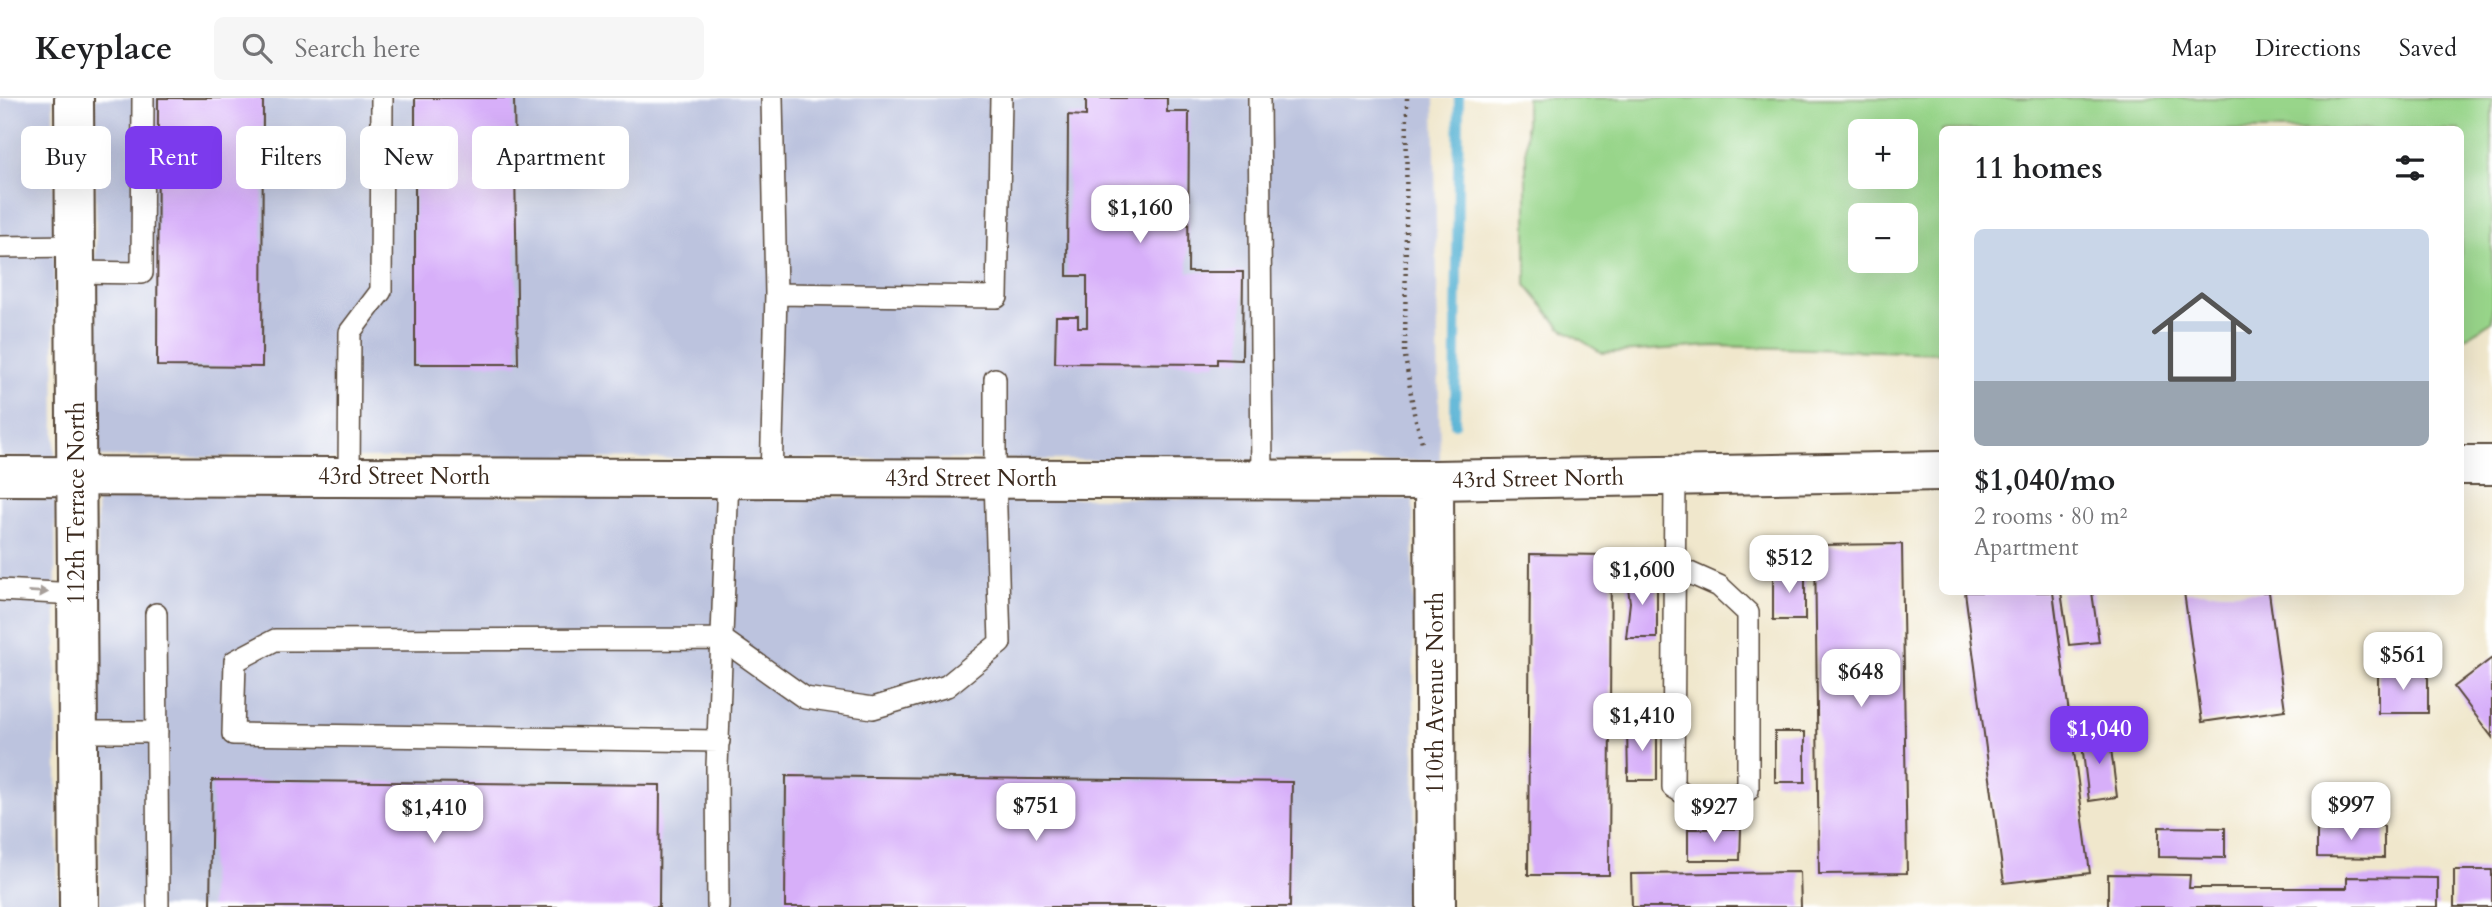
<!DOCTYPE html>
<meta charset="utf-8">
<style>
body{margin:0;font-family:Cardo,serif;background:#f6f6f6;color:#202124;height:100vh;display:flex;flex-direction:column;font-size:26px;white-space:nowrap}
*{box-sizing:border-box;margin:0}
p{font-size:23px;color:#757577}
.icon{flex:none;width:38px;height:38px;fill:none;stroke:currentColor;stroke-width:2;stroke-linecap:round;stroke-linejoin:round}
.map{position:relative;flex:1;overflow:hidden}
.sheet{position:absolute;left:1939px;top:28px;width:525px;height:469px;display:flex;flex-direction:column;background:#fff;border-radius:10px;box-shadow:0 7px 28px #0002}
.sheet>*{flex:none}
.guide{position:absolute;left:21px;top:28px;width:665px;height:63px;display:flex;gap:14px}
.fabs{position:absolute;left:1848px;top:21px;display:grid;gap:14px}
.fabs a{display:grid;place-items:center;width:70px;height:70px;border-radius:10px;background:#fff;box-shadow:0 7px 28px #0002;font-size:35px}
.price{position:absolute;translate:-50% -60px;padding:0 16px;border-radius:14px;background:#fff;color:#222;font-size:23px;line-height:46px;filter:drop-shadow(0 2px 4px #0008)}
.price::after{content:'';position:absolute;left:50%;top:42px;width:21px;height:16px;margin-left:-10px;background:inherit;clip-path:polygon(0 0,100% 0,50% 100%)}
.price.on{background:#7c3aed;color:#fff}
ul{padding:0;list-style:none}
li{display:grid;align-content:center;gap:14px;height:371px;padding:0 35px}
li+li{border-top:2px solid #e0e0e0}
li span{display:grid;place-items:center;height:217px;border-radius:10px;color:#555}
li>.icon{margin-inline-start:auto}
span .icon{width:126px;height:126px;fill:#fffc;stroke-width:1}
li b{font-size:30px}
h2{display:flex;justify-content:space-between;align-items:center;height:84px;padding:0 35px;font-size:30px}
.tag{padding:0 24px;border-radius:10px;background:#fff;box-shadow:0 7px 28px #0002;font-size:24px;line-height:63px}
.tag.on{background:#7c3aed;color:#fff}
header{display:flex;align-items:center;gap:42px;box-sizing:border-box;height:98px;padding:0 35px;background:#fff;border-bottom:2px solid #e0e0e0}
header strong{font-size:33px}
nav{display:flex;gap:38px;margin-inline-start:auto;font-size:24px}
.search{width:490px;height:63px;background:#f6f6f6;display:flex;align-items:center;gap:18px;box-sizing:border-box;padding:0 24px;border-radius:10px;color:#757577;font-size:26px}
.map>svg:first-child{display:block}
.industrial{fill:#bcc3de}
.green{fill:#98d58a;stroke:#6a8054;stroke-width:2;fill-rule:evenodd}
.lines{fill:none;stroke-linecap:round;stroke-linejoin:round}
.stream{stroke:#57b2d4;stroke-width:10}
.building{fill:#d7aff9}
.lane-casing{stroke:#564638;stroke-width:24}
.street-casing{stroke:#564638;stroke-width:42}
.secondary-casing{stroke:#564638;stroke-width:42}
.path{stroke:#564638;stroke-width:4.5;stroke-dasharray:2 5;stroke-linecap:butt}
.lane{stroke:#fff;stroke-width:21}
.street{stroke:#fff;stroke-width:38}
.secondary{stroke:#fff;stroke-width:38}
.oneway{fill:#a79f9a}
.labels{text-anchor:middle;stroke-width:6;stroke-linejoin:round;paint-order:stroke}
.street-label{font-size:23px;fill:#3b2a1e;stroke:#fff}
</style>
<header>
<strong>Keyplace</strong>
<div class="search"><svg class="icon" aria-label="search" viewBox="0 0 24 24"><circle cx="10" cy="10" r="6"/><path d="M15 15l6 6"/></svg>Search here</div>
<nav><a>Map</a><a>Directions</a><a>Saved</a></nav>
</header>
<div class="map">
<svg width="2492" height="809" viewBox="0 0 2492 809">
<rect width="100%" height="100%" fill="#fff"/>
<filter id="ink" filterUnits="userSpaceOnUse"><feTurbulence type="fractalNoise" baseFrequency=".0143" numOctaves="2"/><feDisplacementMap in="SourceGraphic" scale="14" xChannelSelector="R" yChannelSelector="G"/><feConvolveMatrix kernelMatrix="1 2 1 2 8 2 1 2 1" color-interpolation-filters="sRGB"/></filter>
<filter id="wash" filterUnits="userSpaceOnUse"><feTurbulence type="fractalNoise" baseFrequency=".00686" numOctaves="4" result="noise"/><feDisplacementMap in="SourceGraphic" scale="28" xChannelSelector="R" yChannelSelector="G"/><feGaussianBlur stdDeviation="1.57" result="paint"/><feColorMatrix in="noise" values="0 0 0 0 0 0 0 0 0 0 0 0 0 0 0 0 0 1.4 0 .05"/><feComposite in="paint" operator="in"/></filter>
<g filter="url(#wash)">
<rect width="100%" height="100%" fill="#f0e7cc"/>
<path class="industrial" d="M0 0H53L55 359H0Z
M95 0H1434L1440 363 97 359Z
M0 396H55L58 809H0Z
M97 396 1413 401 1415 809H100Z"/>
<path class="green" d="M1526 0H2492V223L2467 239 2461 240 2460 32H1942V255L1714 248 1602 255 1560 229 1526 187ZM1860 33H1906V79H1860ZM1860 117H1906V163H1860Z"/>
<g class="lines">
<path class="stream" d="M1455 326 1459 0"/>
</g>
<g id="blocks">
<path class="building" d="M158 0H263L262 269 157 268Z
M415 0H514L518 266H415Z
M1086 0H1167V14H1189L1188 174H1243L1242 262 1217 261V266L1055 265 1056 218H1078V229H1087V178H1067L1068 17 1086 18Z
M1902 446 1907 775 1819 776 1815 447Z
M1530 456 1611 457 1609 777H1528Z
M1773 472H1805V522H1773Z
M1626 477H1657V540H1626L1630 504Z
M1965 494H2053L2090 775 2004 785Z
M2061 494H2092L2099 544 2069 547Z
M2184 494H2269L2285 612 2202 624Z
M2492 560V639L2454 589Z
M2378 572H2428V615H2378Z
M1627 629H1657V682H1628Z
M1775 634H1805V684H1775Z
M2109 634 2117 699 2089 703 2081 638Z
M786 678 1292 684 1290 809H785Z
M212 682 660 687 659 809H210Z
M2317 728H2384V760L2317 759Z
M2159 729 2225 730V760L2159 759Z
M1688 731H1741L1740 762H1688Z
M2454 772H2492V809H2454Z
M1800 774 1801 809H1632L1631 776Z
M2108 776 2190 777 2189 790H2347V779L2438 780V809H2108Z"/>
</g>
</g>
<g filter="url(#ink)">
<use href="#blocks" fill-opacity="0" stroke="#564638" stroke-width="2"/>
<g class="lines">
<defs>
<path id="lane" d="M772 0 776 196
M1259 0 1262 381
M0 149 75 148
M75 174 142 175 143 0
M349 378 350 234 381 193 382 0
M771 380 776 196 997 199 1001 0
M1674 468 1719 488 1748 515V692L1705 708 1673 689 1675 378
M0 492 77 496
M156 516 158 809
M78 634H157
M719 643 233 636 235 563 275 542 722 541 805 600 873 610 947 588 1000 545 995 380V281
M718 809 717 669 728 380"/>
<path id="street" d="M74 0 79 809"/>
<path id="secondary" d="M2460 367H2492
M0 378 1434 382 1942 373
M1434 382 1436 809"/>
</defs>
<use href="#lane" class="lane-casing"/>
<use href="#street" class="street-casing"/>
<use href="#secondary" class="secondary-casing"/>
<path class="path" d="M1407 0 1405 258 1414 315 1422 344"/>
<use href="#lane" class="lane"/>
<use href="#street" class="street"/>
<use href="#secondary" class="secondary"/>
</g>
<defs><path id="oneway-solid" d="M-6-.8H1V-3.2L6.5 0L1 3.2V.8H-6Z" transform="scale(1.75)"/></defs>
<use class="oneway" href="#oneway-solid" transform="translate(38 494) rotate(3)"/>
</g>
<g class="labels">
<g class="street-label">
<text x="404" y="386">43rd Street North</text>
<text x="971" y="388">43rd Street North</text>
<text transform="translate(1538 380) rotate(-1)" y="8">43rd Street North</text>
<text transform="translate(76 405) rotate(-90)" y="8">112th Terrace North</text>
<text transform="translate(1435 595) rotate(-90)" y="8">110th Avenue North</text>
</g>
</g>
</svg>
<div class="fabs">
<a>+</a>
<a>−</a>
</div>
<b class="price" style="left:1140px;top:147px">$1,160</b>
<b class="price" style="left:1789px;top:497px">$512</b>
<b class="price" style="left:1642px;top:509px">$1,600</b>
<b class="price" style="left:2403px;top:594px">$561</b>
<b class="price" style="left:1861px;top:611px">$648</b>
<b class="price" style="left:1642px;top:655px">$1,410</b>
<b class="price on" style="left:2099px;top:668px">$1,040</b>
<b class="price" style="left:2351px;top:744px">$997</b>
<b class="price" style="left:1036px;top:745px">$751</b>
<b class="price" style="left:1714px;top:746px">$927</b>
<b class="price" style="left:434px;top:747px">$1,410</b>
<div class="guide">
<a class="tag">Buy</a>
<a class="tag on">Rent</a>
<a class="tag">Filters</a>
<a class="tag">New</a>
<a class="tag">Apartment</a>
</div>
<section class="sheet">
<h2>11 homes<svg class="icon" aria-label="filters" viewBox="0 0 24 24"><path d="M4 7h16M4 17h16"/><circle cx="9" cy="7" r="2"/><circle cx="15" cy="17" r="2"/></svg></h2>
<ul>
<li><span style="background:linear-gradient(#c9d6e8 70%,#9aa5b1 0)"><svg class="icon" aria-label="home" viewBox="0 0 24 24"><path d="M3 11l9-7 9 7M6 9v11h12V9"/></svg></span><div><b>$1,040/mo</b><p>2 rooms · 80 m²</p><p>Apartment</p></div></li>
</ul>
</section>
</div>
